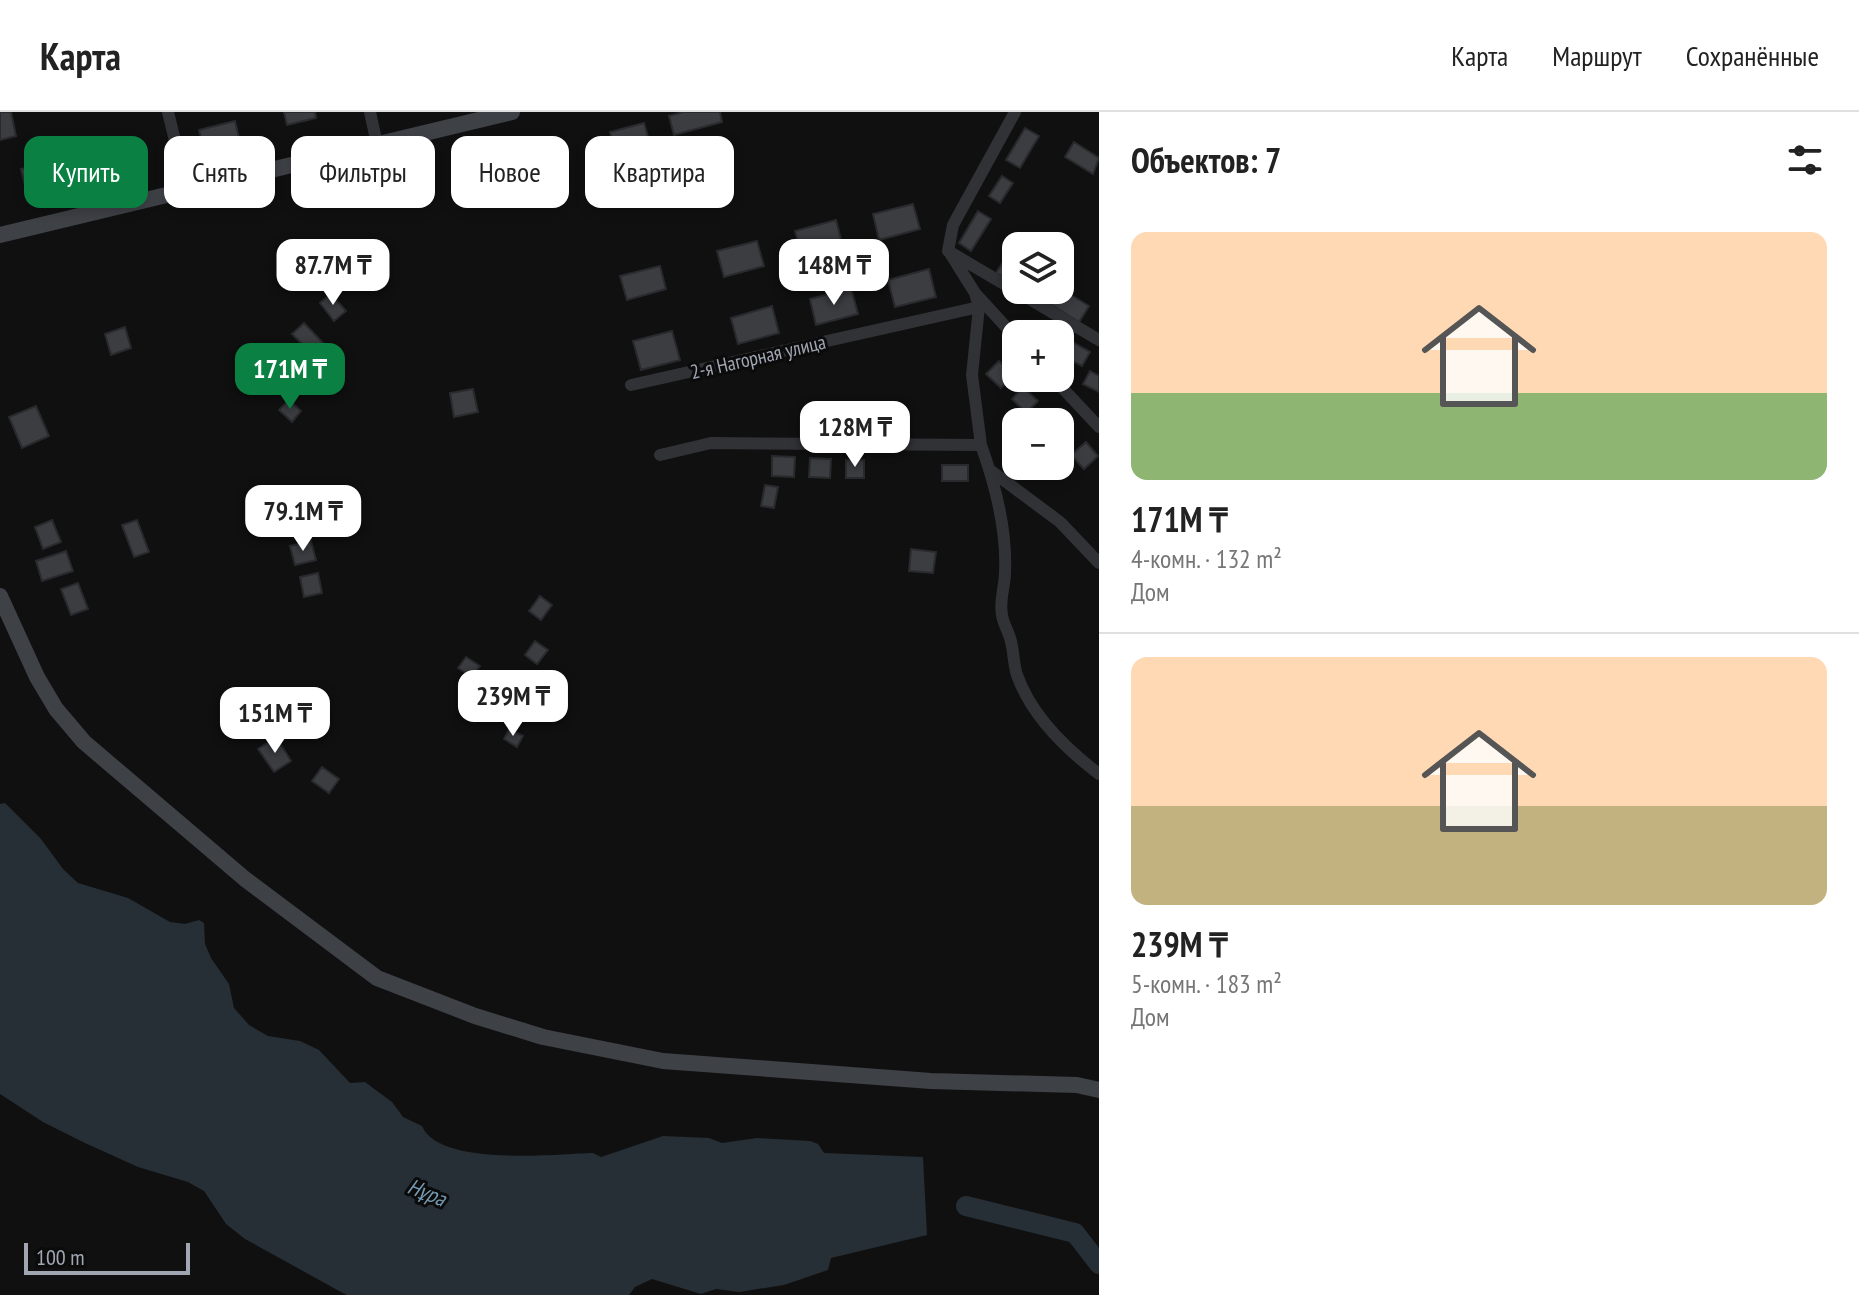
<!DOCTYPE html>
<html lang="ru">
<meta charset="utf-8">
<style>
body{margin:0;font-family:"PT Sans Narrow",sans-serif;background:#f6f6f6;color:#222;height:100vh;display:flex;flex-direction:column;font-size:30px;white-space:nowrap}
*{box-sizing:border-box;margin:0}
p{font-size:26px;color:#767676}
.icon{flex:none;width:44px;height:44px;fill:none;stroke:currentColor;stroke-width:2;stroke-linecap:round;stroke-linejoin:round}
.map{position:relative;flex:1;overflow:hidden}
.details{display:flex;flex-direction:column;background:#fff;width:760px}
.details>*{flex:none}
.banner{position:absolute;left:24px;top:24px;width:760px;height:72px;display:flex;gap:16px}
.controls{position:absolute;left:1002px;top:120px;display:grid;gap:16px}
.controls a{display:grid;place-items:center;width:72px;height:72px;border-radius:16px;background:#fff;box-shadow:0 4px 12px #0003;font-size:40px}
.scale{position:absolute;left:24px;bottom:20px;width:166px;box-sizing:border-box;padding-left:8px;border:4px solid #a0a7b3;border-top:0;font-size:22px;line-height:28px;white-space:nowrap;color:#a0a7b3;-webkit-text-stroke:6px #0b0b0c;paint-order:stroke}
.price{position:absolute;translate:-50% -68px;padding:0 18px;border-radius:16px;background:#fff;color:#222;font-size:26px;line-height:52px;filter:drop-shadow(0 2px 4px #0008)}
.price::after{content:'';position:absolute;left:50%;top:48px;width:24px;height:18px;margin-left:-12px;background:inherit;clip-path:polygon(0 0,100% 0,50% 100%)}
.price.on{background:#0b8043;color:#fff}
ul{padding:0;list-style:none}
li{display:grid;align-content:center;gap:16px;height:424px;padding:0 32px}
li+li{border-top:2px solid #e0e0e0}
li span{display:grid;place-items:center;height:248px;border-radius:16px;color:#555}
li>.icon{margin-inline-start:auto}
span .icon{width:144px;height:144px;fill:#fffc;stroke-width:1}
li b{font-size:34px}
h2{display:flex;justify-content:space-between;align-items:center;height:96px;padding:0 32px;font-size:34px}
.chip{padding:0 28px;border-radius:16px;background:#fff;box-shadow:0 4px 12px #0003;font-size:28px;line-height:72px}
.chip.on{background:#0b8043;color:#fff}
header{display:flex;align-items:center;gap:48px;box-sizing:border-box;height:112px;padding:0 40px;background:#fff;border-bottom:2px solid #e0e0e0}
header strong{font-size:38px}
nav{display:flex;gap:44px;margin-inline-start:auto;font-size:28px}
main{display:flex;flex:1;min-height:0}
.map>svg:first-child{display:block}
.water{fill:#262f35}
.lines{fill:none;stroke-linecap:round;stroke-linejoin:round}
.river{stroke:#262f35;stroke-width:20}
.building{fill:#3b3d41;stroke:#292a2d;stroke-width:2}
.street{stroke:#303236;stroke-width:12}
.secondary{stroke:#3e4146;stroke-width:16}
.labels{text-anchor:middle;stroke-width:6;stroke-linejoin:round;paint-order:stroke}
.street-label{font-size:20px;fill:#a0a7b3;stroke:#0b0b0c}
.water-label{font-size:22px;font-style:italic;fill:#7498b0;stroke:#0b0b0c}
</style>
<header>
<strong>Карта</strong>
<nav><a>Карта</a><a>Маршрут</a><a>Сохранённые</a></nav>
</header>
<main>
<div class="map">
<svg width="1099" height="1183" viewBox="0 0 1099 1183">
<rect width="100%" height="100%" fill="#101011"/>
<path class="water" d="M5 691 41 727 63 757 78 771 128 786 170 810 185 812 199 808 204 811 205 832 211 846 229 872 234 896 249 913 268 924 300 929 319 938 350 971 365 970 392 990 403 1005 422 1014C439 1055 556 1042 593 1041L601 1045 663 1024 709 1026 722 1031 757 1026 810 1029 818 1032 824 1041 923 1045 927 1123 831 1146 828 1158 784 1173 739 1180 716 1177 701 1182 652 1167 635 1175 629 1183H347L341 1180 245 1127 226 1112 204 1079 188 1070 138 1055 85 1031 43 1010 0 982V692Z"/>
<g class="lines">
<path class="river" d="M966 1094 1075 1121 1099 1152"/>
</g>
<path class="building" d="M0 0H11L16 24 0 28Z
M284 0H315L316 6 287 13Z
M683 0H720L722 10 674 23 669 4Z
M235 9 239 26 203 34 199 18Z
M644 11 650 32 615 41 610 20Z
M1025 16 1039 24 1020 56 1006 48Z
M1074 30 1099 46 1093 62 1065 45Z
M142 33 145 49 113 56 110 40Z
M95 44 99 60 74 66 71 49Z
M54 50 58 70 26 77 21 57Z
M1002 64 1013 71 1000 91 989 84Z
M913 92 920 117 879 128 873 102Z
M978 99 991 107 971 139 959 131Z
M836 108 843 135 802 146 795 119Z
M757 129 764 154 724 165 717 139Z
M1005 147 1016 153V172L996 161Z
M660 154 666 177 627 188 620 164Z
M929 157 936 185 895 195 888 168Z
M851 176 858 202 816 213 810 187Z
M1060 176 1089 194 1079 210 1047 190 1054 178Z
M331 182 346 199 334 209 320 191Z
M772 194 779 221 738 232 731 206Z
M304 211 324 232 313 243 292 222Z
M125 215 131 236 111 243 105 222Z
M672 219 680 248 641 258 633 229Z
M1060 223 1090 240 1082 254 1060 243Z
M999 249 1013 263 1001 276 986 262Z
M1090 259 1099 264V280L1083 272Z
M1023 275 1038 289 1026 301 1012 287Z
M473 277 478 300 454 305 450 281Z
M289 288 301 299 292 310 279 298Z
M36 294 49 324 22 336 9 305Z
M1053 298 1069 315 1060 324V310H1040Z
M1086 330 1098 344 1084 357 1071 343Z
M772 344 795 345 794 365 772 364Z
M810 346 831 347 830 366 809 365Z
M846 348H864V366H846Z
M942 353H968V369H942Z
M765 373 778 375 774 396 761 394Z
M52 408 61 430 43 437 35 415Z
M137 408 149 440 134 445 122 413Z
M311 429 316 448 295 453 290 434Z
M911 437 936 440 933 461 909 459Z
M66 439 73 459 42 469 36 449Z
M318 461 322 481 304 485 300 465Z
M78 471 88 497 71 503 61 477Z
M540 484 552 493 541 508 529 499Z
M535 529 548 538 537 552 525 543Z
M466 545 480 554 472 565 458 556Z
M509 617 523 624 517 635 504 627Z
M276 625 291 649 274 660 258 637Z
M322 655 339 667 329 681 312 669Z"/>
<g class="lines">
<path class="street" d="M168 0 187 78
M370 0 377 32
M948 139 1099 228
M948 139 953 113 1015 0
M950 141 975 181 1016 226
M1053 266 1099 315
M631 273 979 195
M981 333C995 372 1007 418 1005 460 1005 475 999 488 1002 503 1003 511 1008 519 1010 526 1014 538 1013 551 1017 563 1031 603 1066 637 1099 662
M660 343 711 331 981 333 972 263 979 195 975 181
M990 358 1060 410 1099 451"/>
<path class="secondary" d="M0 123 512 0
M0 484 37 565 56 597 84 630 245 767 377 866 475 904 543 925 663 949 931 969 1077 973 1099 978"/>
</g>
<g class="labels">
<g class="street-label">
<text transform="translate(758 245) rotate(-13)" y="7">2-я Нагорная улица</text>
</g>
<g class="water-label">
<text transform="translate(427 1080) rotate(22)" y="8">Нұра</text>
</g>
</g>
</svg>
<div class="controls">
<a><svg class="icon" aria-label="layers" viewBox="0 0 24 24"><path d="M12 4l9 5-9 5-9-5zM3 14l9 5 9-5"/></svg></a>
<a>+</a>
<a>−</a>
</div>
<div class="scale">100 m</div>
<b class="price" style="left:333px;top:195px">87.7M ₸</b>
<b class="price" style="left:834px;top:195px">148M ₸</b>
<b class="price on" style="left:290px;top:299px">171M ₸</b>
<b class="price" style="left:855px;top:357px">128M ₸</b>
<b class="price" style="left:303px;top:441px">79.1M ₸</b>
<b class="price" style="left:513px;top:626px">239M ₸</b>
<b class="price" style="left:275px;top:643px">151M ₸</b>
<div class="banner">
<a class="chip on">Купить</a>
<a class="chip">Снять</a>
<a class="chip">Фильтры</a>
<a class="chip">Новое</a>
<a class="chip">Квартира</a>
</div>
</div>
<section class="details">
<h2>Объектов: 7<svg class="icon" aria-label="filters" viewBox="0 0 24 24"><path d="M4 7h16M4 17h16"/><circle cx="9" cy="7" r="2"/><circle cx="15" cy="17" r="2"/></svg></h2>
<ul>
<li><span style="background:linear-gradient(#ffd9b3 65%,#8fb573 0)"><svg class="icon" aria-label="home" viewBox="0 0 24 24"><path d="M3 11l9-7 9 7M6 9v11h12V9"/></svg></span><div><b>171M ₸</b><p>4-комн. · 132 m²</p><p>Дом</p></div></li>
<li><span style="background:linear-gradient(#ffd9b3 60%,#c2b280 0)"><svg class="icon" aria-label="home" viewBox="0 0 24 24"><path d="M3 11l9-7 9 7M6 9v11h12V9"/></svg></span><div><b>239M ₸</b><p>5-комн. · 183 m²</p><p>Дом</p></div></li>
</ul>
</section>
</main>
